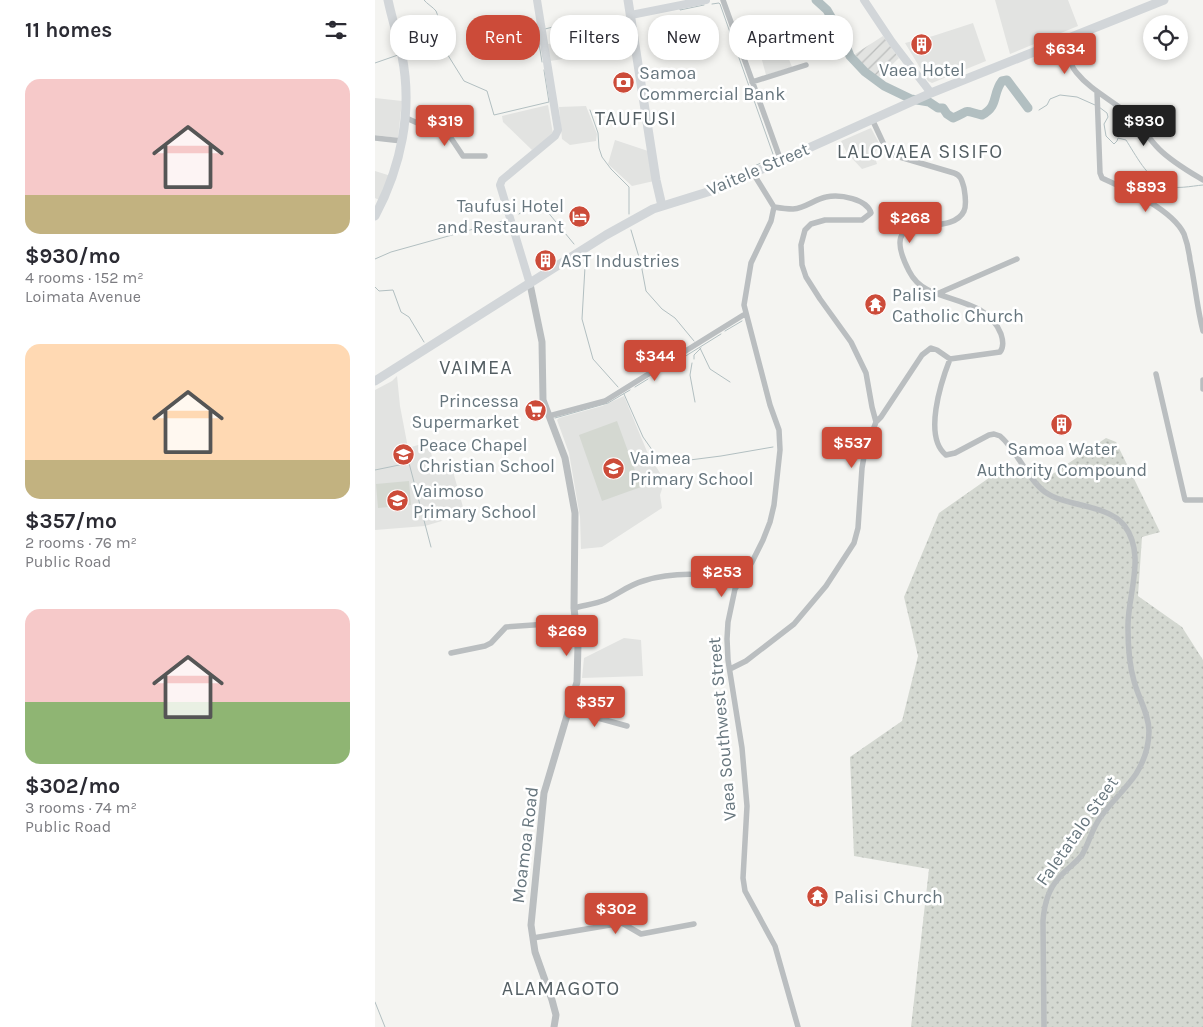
<!DOCTYPE html>
<meta charset="utf-8">
<style>
body{margin:0;font-family:Karla,sans-serif;background:#f7f7f7;color:#2b2b33;height:100vh;display:flex;flex-direction:column;font-size:19px;white-space:nowrap}
*{box-sizing:border-box;margin:0}
p{font-size:16px;color:#7c7c81}
.icon{flex:none;width:28px;height:28px;fill:none;stroke:currentColor;stroke-width:2;stroke-linecap:round;stroke-linejoin:round}
.map{position:relative;flex:1;overflow:hidden}
.side{display:flex;flex-direction:column;background:#fff;width:375px}
.side>*{flex:none}
.hud{position:absolute;left:15px;top:15px;width:475px;height:45px;display:flex;gap:10px}
.controls{position:absolute;left:768px;top:15px;display:grid;gap:10px}
.controls a{display:grid;place-items:center;width:45px;height:45px;border-radius:50%;background:#fff;box-shadow:0 2px 8px #0003;font-size:25px}
.price{position:absolute;translate:-50% -42px;padding:0 11px;border-radius:5px;background:#cc4b39;color:#fff;font-size:16px;line-height:32px;filter:drop-shadow(0 1px 2px #0008)}
.price::after{content:'';position:absolute;left:50%;top:30px;width:15px;height:11px;margin-left:-8px;background:inherit;clip-path:polygon(0 0,100% 0,50% 100%)}
.price.on{background:#222;color:#fff}
ul{padding:0;list-style:none}
li{display:grid;align-content:center;gap:10px;height:265px;padding:0 25px}
li span{display:grid;place-items:center;height:155px;border-radius:15px;color:#555}
li>.icon{margin-inline-start:auto}
span .icon{width:90px;height:90px;fill:#fffc;stroke-width:1}
li b{font-size:21px}
h2{display:flex;justify-content:space-between;align-items:center;height:60px;padding:0 25px;font-size:21px}
.tag{padding:0 18px;border-radius:20px;background:#fff;box-shadow:0 2px 8px #0003;font-size:18px;line-height:45px}
.tag.on{background:#cc4b39;color:#fff}
main{display:flex;flex:1;min-height:0}
.map>svg:first-child{display:block}
.built{fill:#e2e3e1}
.industrial{fill:url(#industrial-furrows)}
.green{fill:#d4d8d1}
.park{fill:url(#park-dots)}
.lines{fill:none;stroke-linecap:round;stroke-linejoin:round}
.stream{stroke:#b2bfc1;stroke-width:1}
.river{stroke:#b2bfc1;stroke-width:9}
.minor{stroke:#babec0;stroke-width:5.5}
.tertiary{stroke:#babec0;stroke-width:7}
.secondary{stroke:#d2d6d9;stroke-width:8}
.primary{stroke:#d2d6d9;stroke-width:9}
.labels{text-anchor:middle;stroke-width:5;stroke-linejoin:round;paint-order:stroke}
.poi-label{font-size:18px;fill:#67767e;stroke:#fff;text-anchor:start}
.street-label{font-size:18px;fill:#67767e;stroke:#fff}
.quarter-label{font-size:20px;letter-spacing:1px;fill:#545f64;stroke:#fff}
</style>
<main>
<section class="side">
<h2>11 homes<svg class="icon" aria-label="filters" viewBox="0 0 24 24"><path d="M4 7h16M4 17h16"/><circle cx="9" cy="7" r="2"/><circle cx="15" cy="17" r="2"/></svg></h2>
<ul>
<li><span style="background:linear-gradient(#f6c9c9 75%,#c2b280 0)"><svg class="icon" aria-label="home" viewBox="0 0 24 24"><path d="M3 11l9-7 9 7M6 9v11h12V9"/></svg></span><div><b>$930/mo</b><p>4 rooms · 152 m²</p><p>Loimata Avenue</p></div></li>
<li><span style="background:linear-gradient(#ffd9b3 75%,#c2b280 0)"><svg class="icon" aria-label="home" viewBox="0 0 24 24"><path d="M3 11l9-7 9 7M6 9v11h12V9"/></svg></span><div><b>$357/mo</b><p>2 rooms · 76 m²</p><p>Public Road</p></div></li>
<li><span style="background:linear-gradient(#f6c9c9 60%,#8fb573 0)"><svg class="icon" aria-label="home" viewBox="0 0 24 24"><path d="M3 11l9-7 9 7M6 9v11h12V9"/></svg></span><div><b>$302/mo</b><p>3 rooms · 74 m²</p><p>Public Road</p></div></li>
</ul>
</section>
<div class="map">
<svg width="828" height="1027" viewBox="0 0 828 1027">
<defs>
<pattern id="industrial-furrows" width="10" height="10" patternUnits="userSpaceOnUse" patternTransform="scale(1.25)"><rect width="10" height="10" fill="#e2e3e1"/><path d="M-1 1l2-2M0 10L10 0M9 11l2-2" fill="none" stroke="#bbbdbc"/></pattern>
<pattern id="park-dots" width="8" height="8" patternUnits="userSpaceOnUse" patternTransform="scale(1.25)"><rect width="8" height="8" fill="#d4d8d1"/><path d="M2 2h.1M6 6h.1" fill="none" stroke="#b0b4af" stroke-width="1.8" stroke-linecap="round"/></pattern>
</defs>
<rect width="100%" height="100%" fill="#f4f4f1"/>
<path class="built" d="M620 0H693L703 26 635 54Z
M598 23 611 61 557 83 553 81 530 43 558 36Z
M404 34 417 67 391 75 381 38Z
M204 39 207 56 175 61 173 44Z
M0 98 27 101 23 138 0 135Z
M173 105 178 134 157 150 128 122 127 116Z
M211 106 222 134 221 141 195 145 187 139 184 107Z
M496 128 505 145 499 154 502 164 487 169 472 153 466 141Z
M240 140 273 151 279 181 257 186 233 164Z
M0 171 16 176 6 201 0 198Z
M22 376 25 406 33 448 53 442 61 471 77 468 90 514 50 526 0 530V390L17 381Z
M249 396 273 454 285 473 287 489 285 495 287 508 227 547 206 549 205 517 194 453 182 420 184 418 227 406Z
M249 638 266 640 268 676 207 678 209 658Z"/>
<path class="industrial" d="M508 36 524 58 503 78 491 71 480 54Z"/>
<path class="green" d="M242 421 266 487 227 501 204 435Z
M34 481 36 505 3 508 1 484Z"/>
<path class="park" d="M731 438 741 442 785 532 767 537 763 596 807 627 828 660V1027H536L554 869 479 856 475 757 527 721 543 656 529 597 564 513 621 473 676 475Z"/>
<g class="lines">
<path class="stream" d="M337 4 344 3 345 4 399 157 375 168V170
M305 8V10L329 5
M170 29 209 19 251 18
M162 31 167 62
M58 42 66 44 89 81 112 91 119 115 174 102 169 70
M31 51 58 42C66 37 65 19 61 11 58 7 52 4 49 0
M0 63 23 55
M724 107 732 113 733 117 729 124 731 136 739 144 742 141 743 138 751 140C760 154 773 179 789 185 800 190 816 186 828 185
M215 110 223 133 224 148 227 157 236 169 254 187V214
M664 110 672 105 675 99 685 95 702 97 720 105
M144 214 157 205H167L199 244
M256 230 266 264 271 291 287 309 300 318 319 341
M0 259 16 252 131 220
M209 260 210 267 207 319 218 359 243 387
M0 287 4 291 18 290 26 312 34 317 49 342
M350 331 367 321
M325 348 335 369 355 382
M319 359V355L326 348
M301 362 346 334
M317 363 315 375 320 402
M277 376 297 364
M260 387 273 379
M249 394 268 437 280 454 289 461 299 462 346 456 398 447
M180 418 233 403 255 390
M0 470 34 463 56 547
M0 1002 10 1027"/>
<path class="river" d="M441 0 452 10 467 36 475 56 490 72 509 86 536 99 554 102 563 108H568L572 114 578 118C597 110 586 110 607 115 624 106 617 94 627 81L632 80 653 108"/>
<path class="minor" d="M348 0 406 161
M689 40C692 50 694 64 701 72 716 91 739 101 757 117 767 127 774 139 784 149 797 162 813 171 828 180
M377 82 431 65
M722 92 725 173 727 178C751 189 797 209 809 234 812 242 814 251 815 260 820 283 822 308 828 331
M29 117 76 138 88 156H110
M497 119 511 149 518 155 579 173C586 175 587 181 589 188 590 194 592 204 589 211 575 241 499 203 534 271 538 279 545 286 553 290 578 302 614 303 626 334 628 340 629 347 625 352L575 359
M0 138 27 141
M378 173 399 207 396 221 376 263 369 305 395 405 404 430 405 450 399 505 395 522 388 540 377 562 360 589 353 622 352 639 353 660 367 748 372 806 368 878 370 891 400 946 423 1027
M564 293 642 259
M781 374 810 500H828
M828 380V389
M174 416 230 401 370 314
M501 422 506 417 547 355 556 348 562 350 575 359C566 382 548 437 571 455L580 453 614 435 619 434 625 436C642 450 653 480 670 492 691 507 732 504 749 525 772 555 752 595 753 628 753 645 754 664 759 681 763 697 774 714 774 731 774 746 769 761 761 774 750 790 736 802 725 818 717 829 714 843 707 855 700 864 690 870 683 879 673 890 669 907 668 921L669 1027
M199 608C210 605 220 604 230 600 243 594 254 585 268 581 297 572 335 572 364 582
M76 653 110 646 116 643 131 627 173 624 201 618
M355 669 371 661 419 624 451 586 479 543 483 528 487 468 490 451 501 422 497 407 491 373 476 342 445 299 431 277 427 265 426 245 430 230 436 224 450 220H487L496 213C492 199 465 194 451 197 440 199 431 208 418 209 412 209 405 208 399 207
M194 710 252 726
M158 938 247 923 266 934 319 924"/>
<path class="tertiary" d="M155 284 167 342 168 400 190 458 200 513 199 608 203 644 202 682 169 793 156 925 160 952 177 1000 181 1015 179 1027"/>
<path class="secondary" d="M489 0 517 42 556 93
M256 15 331 0
M155 284 125 185 127 180 180 136 183 130 162 0"/>
<path class="primary" d="M253 0 281 180 287 206
M0 216C26 167 38 111 27 56 23 37 17 19 13 0
M0 381 231 235 278 209 339 190 378 173 556 93 789 0"/>
</g>
<defs>
<symbol id="building-disc" viewBox="-11 -11 22 22"><circle r="9.5" fill="#cc4b39" stroke="#fff"/><path d="M-4-6H4V6H1V3H-1V6H-4ZM-2.5-4.3h1.7v1.8h-1.7ZM.8-4.3h1.7v1.8H.8ZM-2.5-1h1.7V.8h-1.7ZM.8-1h1.7V.8H.8Z" fill="#fff"/></symbol>
<symbol id="bank-disc" viewBox="-11 -11 22 22"><circle r="9.5" fill="#cc4b39" stroke="#fff"/><path d="M-6-4H6V4H-6ZM0-2.3a2.3 2.3 0 1 0 0 4.6a2.3 2.3 0 1 0 0-4.6Z" fill="#fff"/></symbol>
<symbol id="hotel-disc" viewBox="-11 -11 22 22"><circle r="9.5" fill="#cc4b39" stroke="#fff"/><path d="M-6-4.5h1.5V1H6V5H4.5V3h-9V5H-6ZM-4 0a1.8 1.8 0 1 1 3.6 0ZM.5 0V-2.5h3Q6-2.5 6 0Z" fill="#fff"/></symbol>
<symbol id="temple-disc" viewBox="-11 -11 22 22"><circle r="9.5" fill="#cc4b39" stroke="#fff"/><path d="M0-6L5-2H3V0L6.5 2.5H4V6H1.5V3h-3V6H-4V2.5H-6.5L-3 0V-2H-5Z" fill="#fff"/></symbol>
<symbol id="supermarket-disc" viewBox="-11 -11 22 22"><circle r="9.5" fill="#cc4b39" stroke="#fff"/><path d="M-6-5.5h2.5l.6 2H6L4.5 2H-2.5L-4.4-4H-6ZM-1.5 3.2a1.3 1.3 0 1 0 .1 0ZM3 3.2a1.3 1.3 0 1 0 .1 0Z" fill="#fff"/></symbol>
<symbol id="school-disc" viewBox="-11 -11 22 22"><circle r="9.5" fill="#cc4b39" stroke="#fff"/><path d="M0-5L7-2L0 1L-7-2ZM-4 1L0 2.5L4 1V4Q0 6-4 4Z" fill="#fff"/></symbol>
</defs>
<g fill-rule="evenodd">
<use href="#building-disc" x="534" y="32" width="25" height="25"/>
<use href="#bank-disc" x="236" y="70" width="25" height="25"/>
<use href="#hotel-disc" x="192" y="204" width="25" height="25"/>
<use href="#building-disc" x="158" y="248" width="25" height="25"/>
<use href="#temple-disc" x="488" y="292" width="25" height="25"/>
<use href="#supermarket-disc" x="148" y="398" width="25" height="25"/>
<use href="#building-disc" x="674" y="412" width="25" height="25"/>
<use href="#school-disc" x="16" y="442" width="25" height="25"/>
<use href="#school-disc" x="226" y="456" width="25" height="25"/>
<use href="#school-disc" x="10" y="488" width="25" height="25"/>
<use href="#temple-disc" x="430" y="884" width="25" height="25"/>
</g>
<g class="labels">
<g class="poi-label">
<text x="547" y="76" text-anchor="middle">Vaea Hotel</text>
<text x="264" y="79">Samoa<tspan x="264" dy="21">Commercial Bank</tspan></text>
<text x="189" y="212" text-anchor="end">Taufusi Hotel<tspan x="189" dy="21">and Restaurant</tspan></text>
<text x="186" y="267">AST Industries</text>
<text x="517" y="301">Palisi<tspan x="517" dy="21">Catholic Church</tspan></text>
<text x="144" y="407" text-anchor="end">Princessa<tspan x="144" dy="21">Supermarket</tspan></text>
<text x="44" y="451">Peace Chapel<tspan x="44" dy="21">Christian School</tspan></text>
<text x="687" y="455" text-anchor="middle">Samoa Water<tspan x="687" dy="21">Authority Compound</tspan></text>
<text x="255" y="464">Vaimea<tspan x="255" dy="21">Primary School</tspan></text>
<text x="38" y="497">Vaimoso<tspan x="38" dy="21">Primary School</tspan></text>
<text x="459" y="903">Palisi Church</text>
</g>
<g class="street-label">
<text transform="translate(383 169) rotate(-23)" y="6">Vaitele Street</text>
<text transform="translate(347 729) rotate(-95)" y="6">Vaea Southwest Street</text>
<text transform="translate(702 831) rotate(-55)" y="6">Faletatalo Steet</text>
<text transform="translate(150 845) rotate(-83)" y="6">Moamoa Road</text>
</g>
<g class="quarter-label">
<text x="261" y="125">TAUFUSI</text>
<text x="545" y="158">LALOVAEA SISIFO</text>
<text x="101" y="374">VAIMEA</text>
<text x="186" y="995">ALAMAGOTO</text>
</g>
</g>
</svg>
<div class="controls">
<a><svg class="icon" aria-label="locate" viewBox="0 0 24 24"><circle cx="12" cy="12" r="6"/><path d="M12 2v4M12 18v4M2 12h4M18 12h4"/></svg></a>
</div>
<b class="price" style="left:690px;top:75px">$634</b>
<b class="price" style="left:70px;top:147px">$319</b>
<b class="price on" style="left:769px;top:147px">$930</b>
<b class="price" style="left:771px;top:213px">$893</b>
<b class="price" style="left:535px;top:244px">$268</b>
<b class="price" style="left:280px;top:382px">$344</b>
<b class="price" style="left:477px;top:469px">$537</b>
<b class="price" style="left:347px;top:598px">$253</b>
<b class="price" style="left:192px;top:657px">$269</b>
<b class="price" style="left:220px;top:728px">$357</b>
<b class="price" style="left:241px;top:935px">$302</b>
<div class="hud">
<a class="tag">Buy</a>
<a class="tag on">Rent</a>
<a class="tag">Filters</a>
<a class="tag">New</a>
<a class="tag">Apartment</a>
</div>
</div>
</main>
